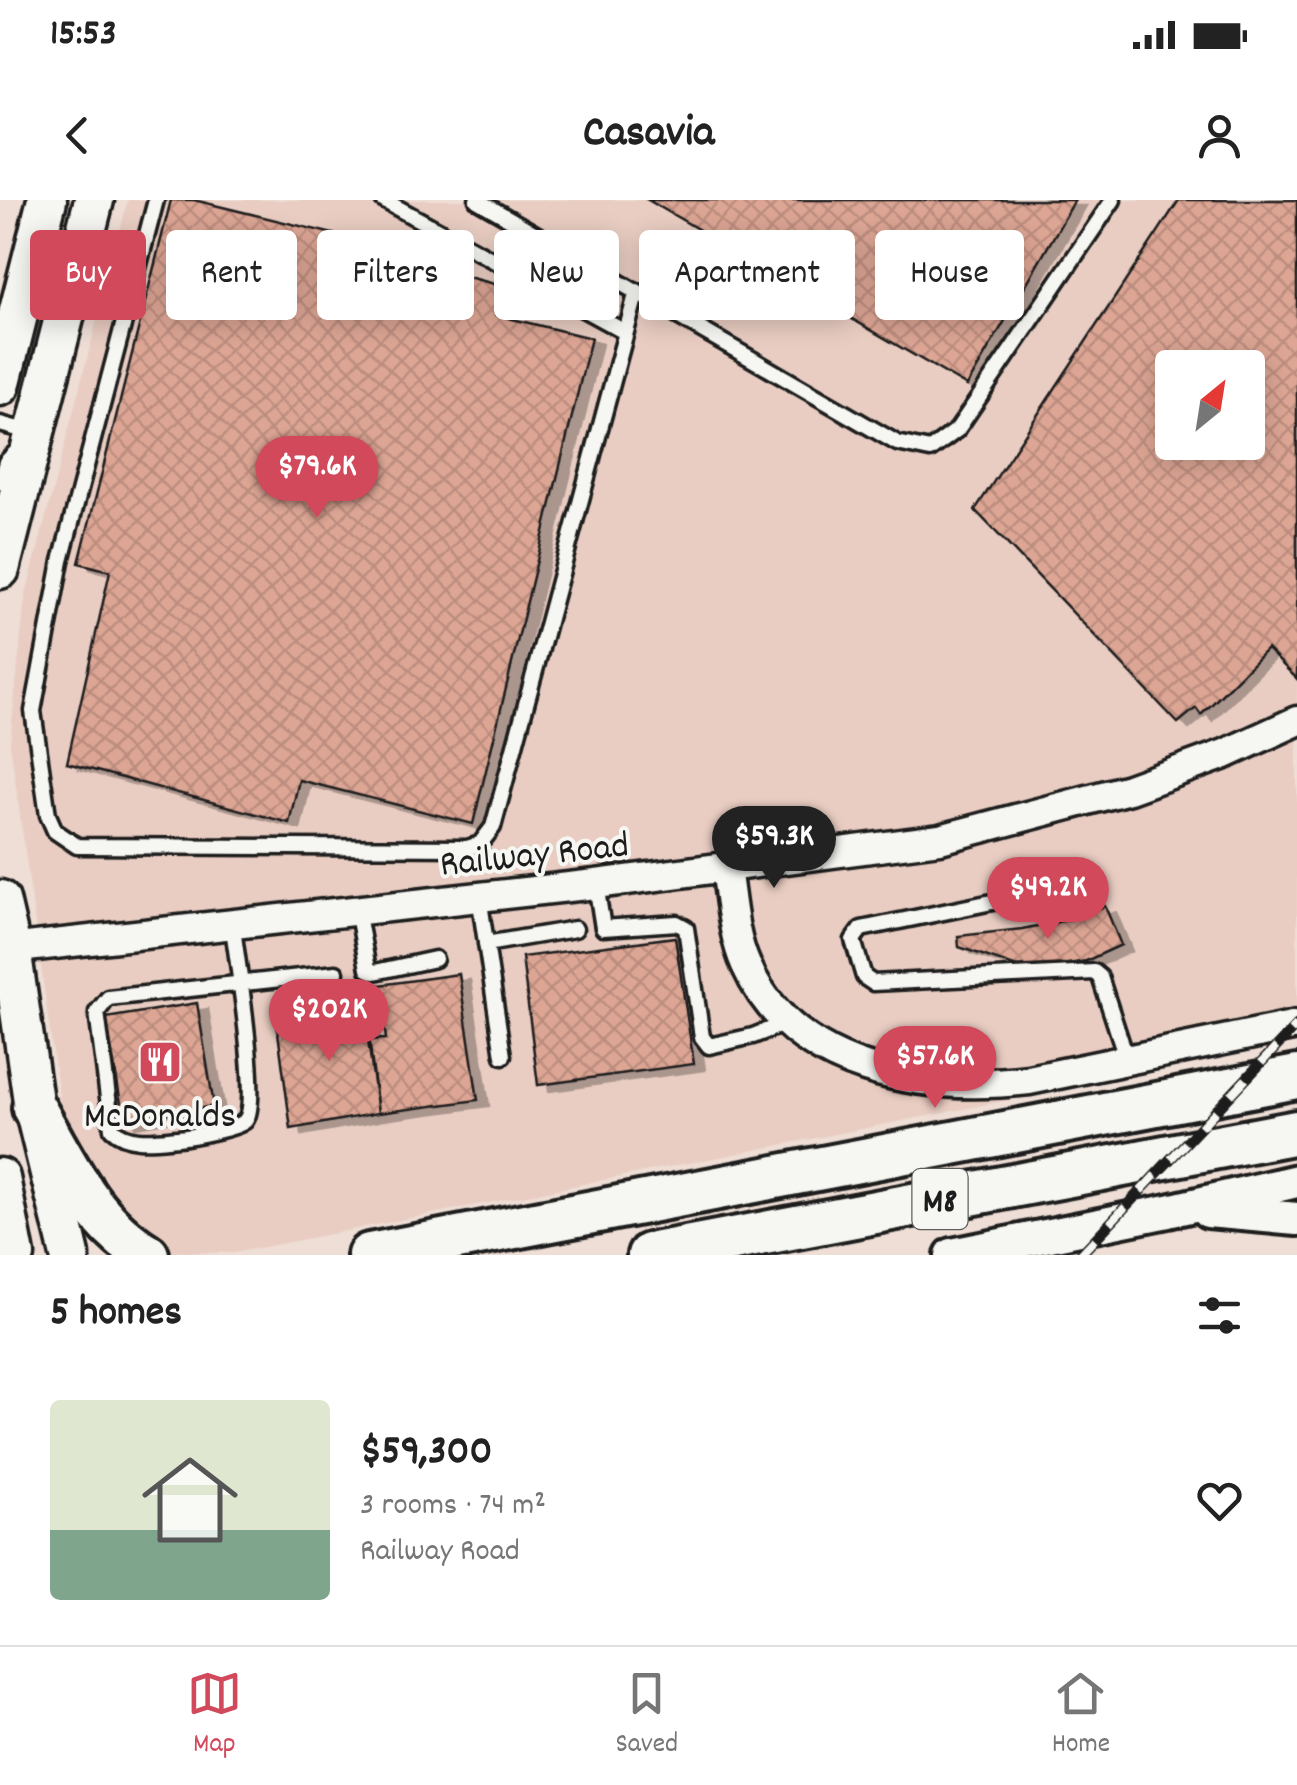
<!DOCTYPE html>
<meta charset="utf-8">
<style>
body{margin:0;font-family:Dekko,sans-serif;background:#f6f6f6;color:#222;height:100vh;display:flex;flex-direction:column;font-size:38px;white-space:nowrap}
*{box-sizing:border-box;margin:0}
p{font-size:32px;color:#767676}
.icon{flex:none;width:55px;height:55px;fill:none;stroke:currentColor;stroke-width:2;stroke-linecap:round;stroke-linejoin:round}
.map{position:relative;height:1055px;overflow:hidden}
.drawer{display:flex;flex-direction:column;background:#fff;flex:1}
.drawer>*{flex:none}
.guide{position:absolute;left:30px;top:30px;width:1238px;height:90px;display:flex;gap:20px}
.needle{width:65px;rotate:30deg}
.tools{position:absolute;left:1155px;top:150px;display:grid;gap:20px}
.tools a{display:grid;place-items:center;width:110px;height:110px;border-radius:10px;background:#fff;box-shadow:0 5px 25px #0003;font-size:50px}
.price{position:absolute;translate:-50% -85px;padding:0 22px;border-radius:35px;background:#d1495b;color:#fff;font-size:32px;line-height:65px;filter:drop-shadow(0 2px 5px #0008)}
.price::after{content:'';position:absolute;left:50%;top:60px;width:30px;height:22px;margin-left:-15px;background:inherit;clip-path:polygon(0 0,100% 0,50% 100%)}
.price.current{background:#222;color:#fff}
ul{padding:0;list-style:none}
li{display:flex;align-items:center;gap:30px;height:250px;padding:0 50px}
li+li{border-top:2px solid #e0e0e0}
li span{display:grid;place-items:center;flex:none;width:280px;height:200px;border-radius:10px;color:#555}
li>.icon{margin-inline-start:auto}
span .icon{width:120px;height:120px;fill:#fffc;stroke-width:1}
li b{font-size:42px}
h2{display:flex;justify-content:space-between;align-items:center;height:120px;padding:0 50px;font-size:42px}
.tag{padding:0 35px;border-radius:10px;background:#fff;box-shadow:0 5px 25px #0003;font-size:35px;line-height:90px}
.tag.current{background:#d1495b;color:#fff}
.status{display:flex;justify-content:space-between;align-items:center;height:70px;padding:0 50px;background:#fff;direction:ltr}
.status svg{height:28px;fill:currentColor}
header{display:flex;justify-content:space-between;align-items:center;height:130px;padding:0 50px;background:#fff;font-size:45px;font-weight:700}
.tabs{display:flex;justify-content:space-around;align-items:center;height:140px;border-top:2px solid #e0e0e0;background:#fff;font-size:28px;color:#767676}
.tabs a{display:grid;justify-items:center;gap:5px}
.tabs .current{color:#d1495b}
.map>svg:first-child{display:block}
.built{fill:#e9cdc2;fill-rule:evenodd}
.building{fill:url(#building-cross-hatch);stroke:#1c1c1c;stroke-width:2.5;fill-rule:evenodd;filter:url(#shadow)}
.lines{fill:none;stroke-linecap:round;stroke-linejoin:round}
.service-casing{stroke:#1c1c1c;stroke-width:21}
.minor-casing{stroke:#1c1c1c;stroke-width:35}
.tertiary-casing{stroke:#1c1c1c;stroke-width:40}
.secondary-casing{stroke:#1c1c1c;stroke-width:45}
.primary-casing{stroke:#1c1c1c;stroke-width:50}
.service{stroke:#f6f6f2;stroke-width:14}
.minor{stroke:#f6f6f2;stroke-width:28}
.tertiary{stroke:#f6f6f2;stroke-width:32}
.secondary{stroke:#f6f6f2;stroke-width:38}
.primary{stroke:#f6f6f2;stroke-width:42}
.rail-casing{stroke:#1c1c1c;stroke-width:11}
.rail{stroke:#f6f6f2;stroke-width:8;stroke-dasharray:22;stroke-linecap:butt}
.labels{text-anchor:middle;stroke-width:8;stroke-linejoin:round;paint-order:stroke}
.shield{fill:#f6f6f2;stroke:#5d5d5c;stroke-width:2.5}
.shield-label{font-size:35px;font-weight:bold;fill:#1c1c1c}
.street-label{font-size:38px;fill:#1c1c1c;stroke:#f6f6f2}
.poi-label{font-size:38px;fill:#1c1c1c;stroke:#f6f6f2}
</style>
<div class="status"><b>15:53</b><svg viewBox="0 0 49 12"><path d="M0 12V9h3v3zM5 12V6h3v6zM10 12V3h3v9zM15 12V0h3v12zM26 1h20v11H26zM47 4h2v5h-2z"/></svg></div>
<header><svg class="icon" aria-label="back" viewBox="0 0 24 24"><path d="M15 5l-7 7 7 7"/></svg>Casavia<svg class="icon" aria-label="person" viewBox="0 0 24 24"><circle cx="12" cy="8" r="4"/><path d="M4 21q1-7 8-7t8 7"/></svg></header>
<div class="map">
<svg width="1297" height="1055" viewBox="0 0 1297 1055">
<defs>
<pattern id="building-cross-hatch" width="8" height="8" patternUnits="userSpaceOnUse" patternTransform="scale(2.5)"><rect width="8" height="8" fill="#dca594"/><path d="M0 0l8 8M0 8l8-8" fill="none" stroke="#bc8d7f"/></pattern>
<filter id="shadow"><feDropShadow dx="11" dy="6" stdDeviation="0" flood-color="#0004"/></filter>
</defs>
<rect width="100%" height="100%" fill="#eeded6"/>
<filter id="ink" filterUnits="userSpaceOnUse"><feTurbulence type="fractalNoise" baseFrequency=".01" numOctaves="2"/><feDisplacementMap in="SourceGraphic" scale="20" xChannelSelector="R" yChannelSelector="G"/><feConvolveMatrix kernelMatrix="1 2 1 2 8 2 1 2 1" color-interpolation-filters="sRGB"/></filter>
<g filter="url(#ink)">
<path class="built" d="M128 0H1297V843L234 1053 171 1052 144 1041 65 940 10 543 25 398ZM1172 168H1248V242H1172Z"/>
<path class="building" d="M171 0H194L435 59 434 68 502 86 496 115 591 138 473 624 299 580 289 623 67 563 110 371 79 363Z
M648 0H1075L967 186Z
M1179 0H1297V479L1267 449 1201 515 1196 508 1178 523 975 310ZM1172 168H1248V242H1172Z
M1105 706 1121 745 1086 761 1029 771 959 747 958 736 1022 729 1072 719Z
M675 737 694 864 538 885 522 757Z
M459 774 478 900 378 913 368 840 386 839 379 785Z
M364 795 378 913 291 929 277 825 320 816 318 801Z
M197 803 214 906 124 921 106 818Z"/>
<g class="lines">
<defs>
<path id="service" d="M156 0 61 361 33 511 48 615 55 631 77 646 467 648 480 644 493 627 637 91
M383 0 625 132
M477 0 897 243 930 250 957 230 1113 0
M0 224 33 233
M0 282 6 262 19 249
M596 684 603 728 677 723 686 728 702 837 709 846 753 836 786 823
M1031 694 861 729 853 740 864 777 873 783 1094 772 1100 777 1126 857
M479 696 503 856
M357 709 368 769 375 772 435 759
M232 722C236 751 261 905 245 921 239 928 190 937 178 938 156 940 129 945 112 929L97 812 108 798 336 773
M486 744 575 729"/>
<path id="minor" d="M726 668C731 700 733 736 746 765 794 873 925 892 1029 880L1297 825
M0 750 596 684 940 639 1129 589 1225 554 1297 521"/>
<path id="tertiary" d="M1208 1011 1297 1019
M952 1055 1168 1011 1297 981"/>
<path id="secondary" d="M0 186 47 0
M0 369 94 0
M0 700 11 748 34 908 70 1055
M0 978 15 1055"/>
<path id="primary" d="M34 908C65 963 91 1021 147 1055
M369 1055 1297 877
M649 1055 1297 932"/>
</defs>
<use href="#service" class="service-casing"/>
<use href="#minor" class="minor-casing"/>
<use href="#tertiary" class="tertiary-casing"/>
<use href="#secondary" class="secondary-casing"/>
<use href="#primary" class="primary-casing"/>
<use href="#service" class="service"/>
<use href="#minor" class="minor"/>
<use href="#tertiary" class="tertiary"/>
<use href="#secondary" class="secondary"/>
<use href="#primary" class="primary"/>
<defs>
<path id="rail" d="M1080 1055 1297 825"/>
</defs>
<use href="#rail" class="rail-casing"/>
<use href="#rail" class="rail"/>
</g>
</g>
<defs>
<symbol id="restaurant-square" viewBox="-11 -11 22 22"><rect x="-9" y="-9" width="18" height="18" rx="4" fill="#d1495b" stroke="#f6f6f2"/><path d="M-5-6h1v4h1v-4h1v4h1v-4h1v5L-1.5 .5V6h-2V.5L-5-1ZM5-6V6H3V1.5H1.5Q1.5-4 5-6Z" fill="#fff"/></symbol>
</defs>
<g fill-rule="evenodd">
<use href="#restaurant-square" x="135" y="837" width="50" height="50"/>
</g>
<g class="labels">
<rect class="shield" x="912.5" y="969" width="55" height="60" rx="8"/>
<g class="shield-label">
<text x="940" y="1011">M8</text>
</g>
<g class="street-label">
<text transform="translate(534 652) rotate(-6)" y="13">Railway Road</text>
</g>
<g class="poi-label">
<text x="160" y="926">McDonalds</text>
</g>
</g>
</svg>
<div class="tools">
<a><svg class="needle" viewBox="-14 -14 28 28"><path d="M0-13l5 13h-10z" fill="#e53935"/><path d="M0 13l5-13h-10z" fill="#767676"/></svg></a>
</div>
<b class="price" style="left:317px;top:321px">$79.6K</b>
<b class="price current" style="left:774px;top:691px">$59.3K</b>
<b class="price" style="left:1048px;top:742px">$49.2K</b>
<b class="price" style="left:329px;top:864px">$202K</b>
<b class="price" style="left:935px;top:911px">$57.6K</b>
<div class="guide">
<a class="tag current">Buy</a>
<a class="tag">Rent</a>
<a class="tag">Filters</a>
<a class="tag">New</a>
<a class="tag">Apartment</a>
<a class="tag">House</a>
</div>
</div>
<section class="drawer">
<h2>5 homes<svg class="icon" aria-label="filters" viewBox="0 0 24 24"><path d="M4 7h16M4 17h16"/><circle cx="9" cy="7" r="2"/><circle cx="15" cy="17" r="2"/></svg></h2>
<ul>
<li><span style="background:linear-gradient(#dfe7d0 65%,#7fa58c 0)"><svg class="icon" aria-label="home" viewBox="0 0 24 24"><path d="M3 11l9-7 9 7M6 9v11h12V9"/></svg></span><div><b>$59,300</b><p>3 rooms · 74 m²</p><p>Railway Road</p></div><svg class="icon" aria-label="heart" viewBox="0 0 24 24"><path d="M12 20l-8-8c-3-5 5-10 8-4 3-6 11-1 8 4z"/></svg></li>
</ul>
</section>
<nav class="tabs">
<a class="current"><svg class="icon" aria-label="map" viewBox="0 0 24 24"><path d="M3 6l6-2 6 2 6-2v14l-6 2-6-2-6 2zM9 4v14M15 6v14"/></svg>Map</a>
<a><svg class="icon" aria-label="saved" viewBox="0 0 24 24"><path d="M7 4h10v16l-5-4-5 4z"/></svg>Saved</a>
<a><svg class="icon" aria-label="home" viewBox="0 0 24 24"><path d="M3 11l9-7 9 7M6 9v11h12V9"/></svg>Home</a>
</nav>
